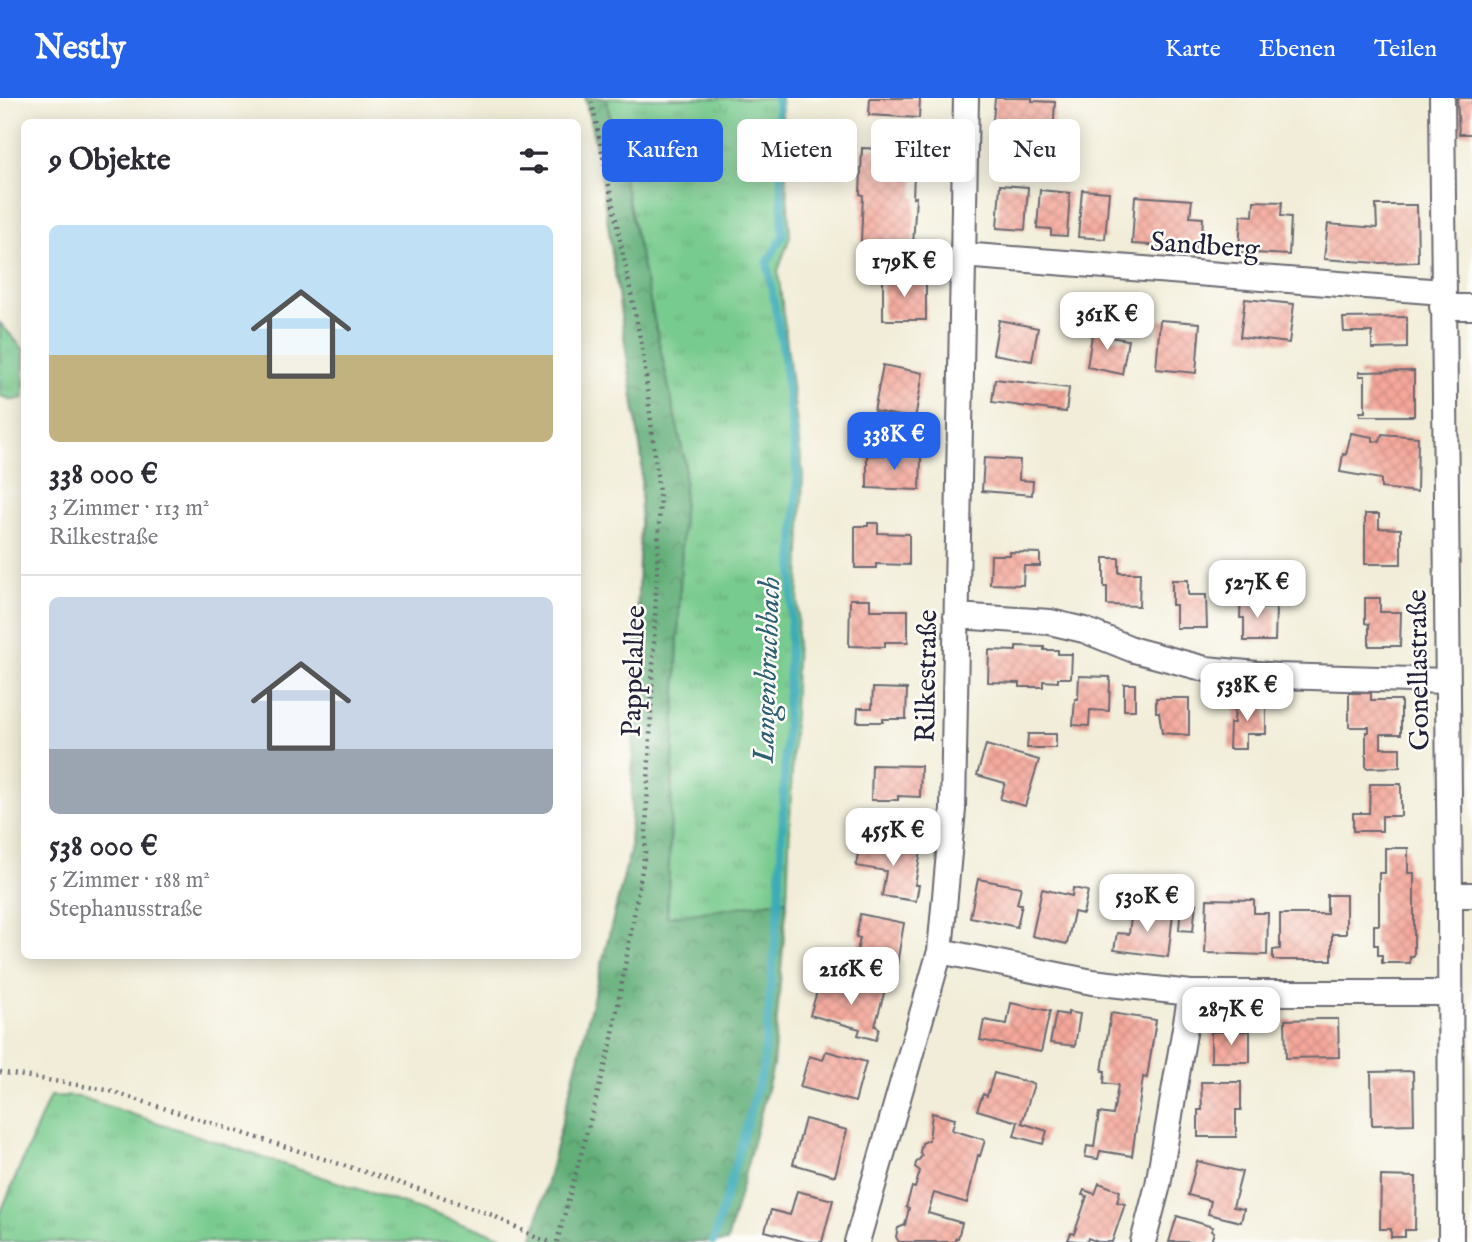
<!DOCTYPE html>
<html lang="de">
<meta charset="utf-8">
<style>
body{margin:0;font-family:"IM FELL English",serif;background:#f2f2f3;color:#2b2b33;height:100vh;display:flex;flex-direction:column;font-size:26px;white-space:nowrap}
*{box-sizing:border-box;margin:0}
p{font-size:23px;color:#7c7c81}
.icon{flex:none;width:38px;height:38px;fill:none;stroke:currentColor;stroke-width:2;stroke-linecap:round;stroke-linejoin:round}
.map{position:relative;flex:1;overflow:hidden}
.sheet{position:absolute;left:21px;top:21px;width:560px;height:840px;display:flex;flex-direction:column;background:#fff;border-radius:10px;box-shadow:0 4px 18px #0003}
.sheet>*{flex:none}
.guide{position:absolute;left:602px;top:21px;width:665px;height:63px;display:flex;gap:14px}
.price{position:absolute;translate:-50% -60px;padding:0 16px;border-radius:14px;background:#fff;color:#222;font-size:23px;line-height:46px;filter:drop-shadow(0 2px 4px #0008)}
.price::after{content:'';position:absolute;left:50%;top:42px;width:21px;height:16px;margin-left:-10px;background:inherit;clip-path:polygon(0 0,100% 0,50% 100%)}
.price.active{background:#2563eb;color:#fff}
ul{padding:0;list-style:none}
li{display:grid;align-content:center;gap:14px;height:371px;padding:0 28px}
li+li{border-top:2px solid #e1e1e2}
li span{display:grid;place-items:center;height:217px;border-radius:10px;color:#555}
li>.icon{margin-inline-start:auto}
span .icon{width:126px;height:126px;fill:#fffc;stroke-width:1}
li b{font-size:30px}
h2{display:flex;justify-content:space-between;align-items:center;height:84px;padding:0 28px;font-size:30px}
.tag{padding:0 24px;border-radius:10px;background:#fff;box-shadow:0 4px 18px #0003;font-size:24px;line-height:63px}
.tag.active{background:#2563eb;color:#fff}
header{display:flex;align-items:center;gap:42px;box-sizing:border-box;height:98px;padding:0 35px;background:#2563eb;color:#fff}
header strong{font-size:33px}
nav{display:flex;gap:38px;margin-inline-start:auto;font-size:24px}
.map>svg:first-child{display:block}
.grass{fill:url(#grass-tufts);stroke:#4d7664;stroke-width:2}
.forest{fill:url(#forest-crowns);stroke:#42685a;stroke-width:2}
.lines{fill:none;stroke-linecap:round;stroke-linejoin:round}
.stream{stroke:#3cacb7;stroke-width:8}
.building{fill:url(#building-cross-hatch)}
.minor-casing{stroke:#6a6972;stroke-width:28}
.path{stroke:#6a6972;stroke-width:4.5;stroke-dasharray:2 5;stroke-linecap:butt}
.minor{stroke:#fff;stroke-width:24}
.labels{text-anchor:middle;stroke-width:5;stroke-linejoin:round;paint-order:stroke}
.street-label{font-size:28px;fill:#22223b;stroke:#fdfcf7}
.water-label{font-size:30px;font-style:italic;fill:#2e6073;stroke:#fdfcf7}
</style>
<header>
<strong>Nestly</strong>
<nav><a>Karte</a><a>Ebenen</a><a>Teilen</a></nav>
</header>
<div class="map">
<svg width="1472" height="1144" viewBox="0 0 1472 1144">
<defs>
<pattern id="grass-tufts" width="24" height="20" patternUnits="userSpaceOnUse" patternTransform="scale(1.75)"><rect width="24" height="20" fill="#78cb8e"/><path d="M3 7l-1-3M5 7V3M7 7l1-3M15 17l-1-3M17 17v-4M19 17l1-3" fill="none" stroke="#68ae7b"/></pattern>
<pattern id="forest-crowns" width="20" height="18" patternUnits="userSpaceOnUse" patternTransform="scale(1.75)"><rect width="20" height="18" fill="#62af79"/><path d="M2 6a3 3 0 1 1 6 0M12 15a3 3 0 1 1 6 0" fill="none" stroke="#508e64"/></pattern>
<pattern id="building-cross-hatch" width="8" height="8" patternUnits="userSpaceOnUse" patternTransform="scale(1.75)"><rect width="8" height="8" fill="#f4a79a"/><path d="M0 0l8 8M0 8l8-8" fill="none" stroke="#d18f86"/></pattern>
</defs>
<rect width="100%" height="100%" fill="#fdfcf7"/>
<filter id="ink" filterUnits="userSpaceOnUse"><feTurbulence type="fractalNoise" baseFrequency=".0143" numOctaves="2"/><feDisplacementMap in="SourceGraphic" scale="14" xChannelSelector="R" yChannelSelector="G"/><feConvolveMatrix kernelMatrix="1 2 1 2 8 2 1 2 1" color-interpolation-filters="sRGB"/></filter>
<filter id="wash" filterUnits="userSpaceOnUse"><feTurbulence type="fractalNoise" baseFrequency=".00686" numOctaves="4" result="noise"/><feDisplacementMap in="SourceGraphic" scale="28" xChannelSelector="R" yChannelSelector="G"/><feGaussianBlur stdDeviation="1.57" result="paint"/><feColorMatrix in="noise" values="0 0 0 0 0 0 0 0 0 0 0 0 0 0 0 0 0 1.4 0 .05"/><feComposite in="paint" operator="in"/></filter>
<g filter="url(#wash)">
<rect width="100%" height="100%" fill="#f1edd8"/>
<path class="grass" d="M606 0H781L790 138 778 173 803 376 787 802 667 820 685 364Z
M0 225 24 252V300L13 302 0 298Z
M50 998 80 999 519 1144H0V1116Z"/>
<path class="forest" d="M585 0H606L685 364 667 819 787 802 773 968 727 1144H532L630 753 642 362 598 58Z"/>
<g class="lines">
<path class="stream" d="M713 1144 763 969 779 803 797 377 783 252 767 165 783 138 777 0"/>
</g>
<g id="blocks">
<path class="building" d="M870 0H920L919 20 869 17Z
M995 0H1032V3L1055 4 1053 37 992 33Z
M1457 0H1472V36H1459Z
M862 50 915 53 913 100 916 99 913 147 861 144 863 97 860 96Z
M1000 87 1028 89 1025 132 997 130Z
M1040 92 1070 95 1067 138 1051 137V131L1037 130Z
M1082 92 1109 94 1105 141 1078 139Z
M1135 98 1192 102 1190 119 1203 120 1201 150 1132 146Z
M1254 103 1282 104 1281 118 1291 119 1289 157 1239 154 1241 117 1253 118Z
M1376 107H1417L1418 164 1378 165 1324 161 1328 126 1377 130Z
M883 179H926V222H883Z
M1245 201 1294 206 1289 245 1240 239Z
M1407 219V250L1372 251V234H1344L1343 220Z
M999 222 1038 230 1032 263 993 256Z
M1160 222 1200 225 1196 275 1156 271Z
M1093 231 1110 234 1109 239 1128 242 1122 276 1087 269Z
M883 267 923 275 915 321 874 313Z
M1414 273V318H1360V314H1365V278H1359V274Z
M995 281 1069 290 1066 314 992 304Z
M1351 335 1373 339V343L1380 344 1382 336 1418 339 1417 394 1381 390V381L1340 374 1343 356 1346 357Z
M867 357 921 358 920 392 867 390Z
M984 360 1020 362 1019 382 1033 383 1032 397 982 393Z
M1365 416H1379V430L1401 431V466H1365Z
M868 425H878V435L909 436V467L876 466V470H855V428H868Z
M1010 454 1040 455V468H1024L1023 487 990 486 991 457H1010Z
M1104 460H1119V475H1140L1139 508 1107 507V489H1104Z
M1172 482H1188V497H1206L1207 530H1176V507H1172Z
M1241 495H1256V510H1276L1275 543H1244V520H1240Z
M1365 500H1380V514H1401L1400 548H1369V526L1365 525Z
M850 501H870V512H908V544H885V549L849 548Z
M1016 548 1044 549V552H1058V556H1072L1071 580H1058V584L1043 583V589H1020V585L988 584 989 552 1016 553Z
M1079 578 1110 579 1109 613 1090 612 1089 628 1073 627 1075 601H1078Z
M1124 586H1135V612H1124Z
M873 590 907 591 906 621H883V624H857L858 610H872Z
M1349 595H1371V602H1401V636H1381V650H1400V669L1366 670V634H1369V629H1349Z
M1156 600H1189V637L1162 635 1159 614H1156Z
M1235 603 1266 604V636H1246V651H1229L1230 625H1234Z
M1028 636H1056V650H1027Z
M986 647 1039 662 1025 708 1000 701 1005 685 977 677Z
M872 667 921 668 920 699 898 698V702H871Z
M1370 686H1401V718H1382V733H1353V715H1369Z
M860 743 921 753 915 787H919L916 803 882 798 886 773 856 768Z
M1385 750H1408V775H1414V858H1410V865H1382V857H1378V847H1374V827H1379V775H1385Z
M978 781 1021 789 1017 806H1022L1017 829 970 819Z
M1073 790 1088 793 1083 816 1074 814 1067 846 1032 838 1042 791 1072 798Z
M1327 797H1346V836H1332V862H1273V852L1280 851V816H1327Z
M1207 801 1254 802V815H1268L1267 857 1205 855Z
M1181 804 1196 805 1193 833 1179 832Z
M1132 811 1173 816 1168 859 1114 852 1117 835 1129 836Z
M860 816 904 825 897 866 856 858 860 840 856 839Z
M853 883 885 892 875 928 879 930 876 942 858 937 860 931 810 917 819 887 849 895Z
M1011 905 1050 913 1041 954 980 942 984 922 1007 926Z
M1068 914 1080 916 1075 948 1050 945 1056 915 1068 917Z
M1111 915 1156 922 1147 980 1143 979 1132 1058 1100 1053 1098 1061 1085 1059 1087 1048 1094 1049 1099 1015 1113 1017 1118 987 1104 985 1105 973H1102Z
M1320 921H1338L1339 959 1286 960 1285 922Z
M1250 933V964H1211V934Z
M826 953 866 964 855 1004 800 989 809 958 823 962Z
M1413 973 1414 1026 1372 1027 1371 974Z
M994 975 1034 986 1022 1025 1047 1033 1043 1046 1014 1038 1018 1024 977 1012 983 996 987 998Z
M1201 984H1241V1012H1236V1039H1198V1012H1202Z
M932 1015 955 1021 952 1032 985 1042 980 1058 978 1057 967 1105 934 1095 928 1115 962 1125 958 1140H956L954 1144H899L896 1139 897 1134 898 1130 905 1127 909 1110 906 1109 912 1089 915 1090 920 1073 915 1069 916 1065 922 1058 920 1054 922 1045 929 1042Z
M805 1021 847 1032 835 1078 793 1066Z
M1197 1063 1242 1074 1233 1109 1244 1111 1241 1124 1208 1116 1211 1103 1188 1097Z
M1381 1078 1416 1079 1415 1132H1405V1139H1391V1131H1380Z
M1099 1085 1120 1093 1117 1104 1125 1106 1112 1144H1098L1088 1140 1087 1144 1068 1142 1071 1135 1074 1136 1087 1098 1082 1097 1084 1092 1095 1096Z
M797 1093 833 1102 822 1144H806L765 1133 771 1112 790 1117Z
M1177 1118 1213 1129 1211 1133 1214 1134 1211 1144H1169Z"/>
</g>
</g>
<g filter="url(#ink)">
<use href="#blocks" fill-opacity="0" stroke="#6a6972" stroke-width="2"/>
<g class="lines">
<defs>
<path id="minor" d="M1442 0 1450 797 1451 1144
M962 157 1443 194
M1442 209H1472
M956 518 1050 524 1084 532 1134 552 1206 571 1277 578 1447 583
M1450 797H1472
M940 853 1092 884 1191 895H1449
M857 1144 940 853 953 711 966 0
M1143 1144 1158 1087 1191 895"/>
</defs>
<use href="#minor" class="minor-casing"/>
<path class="path" d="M0 974 107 992 431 1095 492 1117 537 1140 550 1144
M557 1144 611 946 645 755 660 403 643 254 591 0"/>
<use href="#minor" class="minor"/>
</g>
</g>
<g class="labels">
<g class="street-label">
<text transform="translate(1205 146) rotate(4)" y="10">Sandberg</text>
<text transform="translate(1417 572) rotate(-91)" y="10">Gonellastraße</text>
<text transform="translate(632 573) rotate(-88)" y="10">Pappelallee</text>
<text transform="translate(925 578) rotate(-89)" y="10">Rilkestraße</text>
</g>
<g class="water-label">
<text transform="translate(766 572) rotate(-88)" y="10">Langenbruchbach</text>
</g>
</g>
</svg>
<b class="price" style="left:904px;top:201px">179K €</b>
<b class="price" style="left:1107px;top:254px">361K €</b>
<b class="price active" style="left:894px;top:374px">338K €</b>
<b class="price" style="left:1257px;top:522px">527K €</b>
<b class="price" style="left:1247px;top:625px">538K €</b>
<b class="price" style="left:893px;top:770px">455K €</b>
<b class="price" style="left:1147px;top:836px">530K €</b>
<b class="price" style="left:851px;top:909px">216K €</b>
<b class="price" style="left:1231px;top:949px">287K €</b>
<div class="guide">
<a class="tag active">Kaufen</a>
<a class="tag">Mieten</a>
<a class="tag">Filter</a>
<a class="tag">Neu</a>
</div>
<section class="sheet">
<h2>9 Objekte<svg class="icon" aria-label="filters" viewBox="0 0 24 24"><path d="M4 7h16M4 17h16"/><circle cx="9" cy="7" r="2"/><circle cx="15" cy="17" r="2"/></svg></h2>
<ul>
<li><span style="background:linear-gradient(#bfe0f5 60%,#c2b280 0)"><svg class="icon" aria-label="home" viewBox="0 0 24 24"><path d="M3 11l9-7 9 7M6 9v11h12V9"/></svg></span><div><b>338 000 €</b><p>3 Zimmer · 113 m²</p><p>Rilkestraße</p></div></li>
<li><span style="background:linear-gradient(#c9d6e8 70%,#9aa5b1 0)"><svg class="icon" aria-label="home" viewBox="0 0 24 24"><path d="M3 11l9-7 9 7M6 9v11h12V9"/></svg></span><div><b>538 000 €</b><p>5 Zimmer · 188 m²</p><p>Stephanusstraße</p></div></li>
</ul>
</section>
</div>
